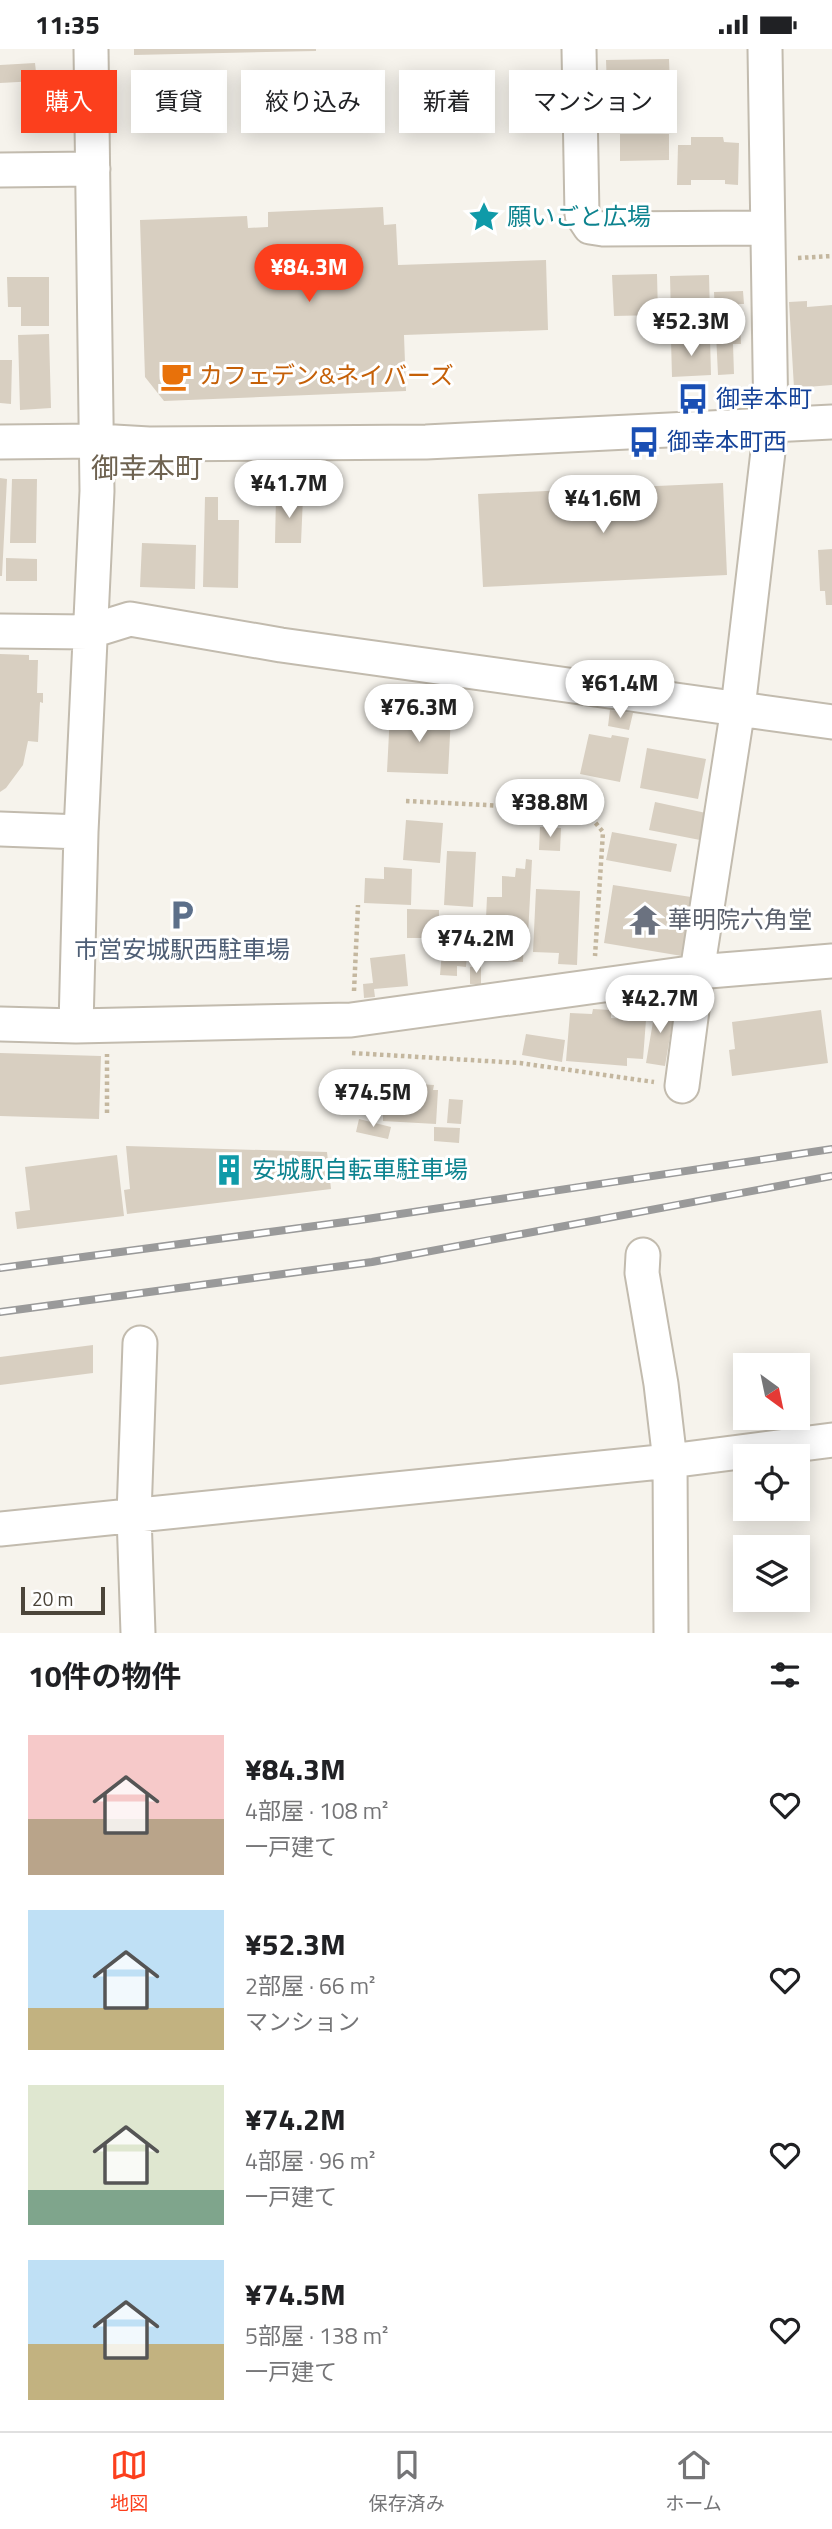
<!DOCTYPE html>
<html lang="ja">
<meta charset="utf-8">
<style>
body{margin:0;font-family:"Titillium Web","Noto Sans JP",sans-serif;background:#f2f2f2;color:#202124;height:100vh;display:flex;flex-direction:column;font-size:26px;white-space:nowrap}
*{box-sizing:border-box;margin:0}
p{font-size:23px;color:#757577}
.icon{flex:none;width:38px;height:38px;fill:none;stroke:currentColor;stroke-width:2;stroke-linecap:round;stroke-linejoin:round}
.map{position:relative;height:1584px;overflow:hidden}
.drawer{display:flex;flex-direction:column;background:#fff;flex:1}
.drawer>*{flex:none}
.banner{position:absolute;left:21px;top:21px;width:791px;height:63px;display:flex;gap:14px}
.needle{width:46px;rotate:147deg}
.tools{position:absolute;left:733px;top:1304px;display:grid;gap:14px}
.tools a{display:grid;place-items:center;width:77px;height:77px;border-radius:0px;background:#fff;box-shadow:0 4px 18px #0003;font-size:35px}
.scale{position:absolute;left:21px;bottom:18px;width:84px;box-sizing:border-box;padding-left:7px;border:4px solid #4b4439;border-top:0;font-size:19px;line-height:24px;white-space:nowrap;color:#4b4439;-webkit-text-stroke:5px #fff;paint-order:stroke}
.price{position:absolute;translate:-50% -60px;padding:0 16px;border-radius:24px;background:#fff;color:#222;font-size:23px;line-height:46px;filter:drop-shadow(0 2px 4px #0008)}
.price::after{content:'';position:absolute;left:50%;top:42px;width:21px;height:16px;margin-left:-10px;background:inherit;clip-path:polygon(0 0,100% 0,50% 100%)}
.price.active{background:#fc3f1d;color:#fff}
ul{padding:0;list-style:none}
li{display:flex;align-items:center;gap:21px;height:175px;padding:0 28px}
li span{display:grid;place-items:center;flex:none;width:196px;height:140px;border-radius:0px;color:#555}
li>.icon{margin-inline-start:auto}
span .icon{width:84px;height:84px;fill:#fffc;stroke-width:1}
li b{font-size:30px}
h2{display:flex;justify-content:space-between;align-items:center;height:84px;padding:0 28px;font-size:30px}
.pill{padding:0 24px;border-radius:0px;background:#fff;box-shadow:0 4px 18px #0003;font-size:24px;line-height:63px}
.pill.active{background:#fc3f1d;color:#fff}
.status{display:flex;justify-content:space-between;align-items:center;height:49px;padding:0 35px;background:#fff;direction:ltr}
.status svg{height:19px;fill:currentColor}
.dock{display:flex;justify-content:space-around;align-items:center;height:98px;border-top:2px solid #e0e0e0;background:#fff;font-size:19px;color:#757577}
.dock a{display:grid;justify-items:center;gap:4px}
.dock .active{color:#fc3f1d}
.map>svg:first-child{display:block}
.building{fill:#d8cfc1}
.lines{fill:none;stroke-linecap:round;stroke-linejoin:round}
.minor-casing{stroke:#c2bbae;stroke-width:37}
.path{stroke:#c4b79f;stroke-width:4.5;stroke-dasharray:3.5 3.5;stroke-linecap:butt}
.minor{stroke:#fff;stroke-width:33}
.rail-casing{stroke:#9a9a9a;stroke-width:8}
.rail{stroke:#fff;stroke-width:5;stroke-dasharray:16;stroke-linecap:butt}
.labels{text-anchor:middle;stroke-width:6;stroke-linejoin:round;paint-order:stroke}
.culture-label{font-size:24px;fill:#0d838f;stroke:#fff;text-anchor:start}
.food-label{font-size:24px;fill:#c56008;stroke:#fff;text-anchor:start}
.transit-label{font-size:24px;fill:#164399;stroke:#fff;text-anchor:start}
.worship-label{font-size:24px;fill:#5b616d;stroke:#fff;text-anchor:start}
.service-label{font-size:24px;fill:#4e5e75;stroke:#fff}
.quarter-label{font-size:28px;fill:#6e6250;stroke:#fff}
</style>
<div class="status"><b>11:35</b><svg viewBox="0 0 49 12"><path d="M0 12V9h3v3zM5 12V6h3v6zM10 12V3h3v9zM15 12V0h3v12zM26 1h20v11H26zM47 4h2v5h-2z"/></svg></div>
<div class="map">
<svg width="832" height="1584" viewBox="0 0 832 1584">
<rect width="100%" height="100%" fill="#f6f3ec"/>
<path class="building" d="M134 0H316V2L134 6Z
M669 10 670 38 607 40 606 11Z
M35 14 37 32 0 34V16Z
M665 46V74H619L618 47Z
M620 85H669V111L620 112Z
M691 88H723L724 93 739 94 738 136 725 135V131H691V136H677L678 96H691Z
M383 158 384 176 396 175 398 216 546 211 548 281 404 286 406 342 164 352 145 328 140 171 247 167 248 179 268 178V163Z
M657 225 658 266 614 267 612 226Z
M709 226 710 267 671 268 670 227Z
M7 228H49V277H21V258H8Z
M743 242 744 255H739L741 295H733L734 325 718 326 714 243Z
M807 252V258L832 256V336L794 339 789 253Z
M49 285 51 359 20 361 18 286Z
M710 289 711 326 672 328 671 291Z
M0 311H12L11 355 0 354Z
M0 429 7 430 2 527H0Z
M12 430H37L36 494H10Z
M723 434 727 526 483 538 478 445Z
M276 447 303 448 301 494H275Z
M205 448H218V471H239L238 539 203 538Z
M142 494 196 496 195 540 140 538Z
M832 500V556H826L825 542H820L818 501Z
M6 509 37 510V532H6Z
M0 605 29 606V611H38L37 644H43V654L40 653 38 693 28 692 23 716 6 739 0 743Z
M610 661 633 664 629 681 608 677Z
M390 664 451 667 448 725 387 723Z
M589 685 611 689 612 686 629 689 620 733 580 725Z
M647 699 706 710 698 750 640 739Z
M655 753 706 764 700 791 649 781Z
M406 771 443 774 440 814 403 811Z
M540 778 561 779 560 802 539 801Z
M612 783 677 795 671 823 606 811Z
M447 802 476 803 473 858 444 856Z
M526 810 532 811 528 886H524L523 913 484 912 487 848H502V827L515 828 516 819 525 820Z
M384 818 412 820 411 856 364 854 365 829 384 830Z
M613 836 691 848 682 907 604 894Z
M536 840 580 842 577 916 558 915 559 904 533 903Z
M407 860 439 861V889H407Z
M445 866 470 868 466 918 457 917V927L440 926Z
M405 905 408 937 374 940 375 948 364 949 363 935 373 934 370 909Z
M481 917V935H470V918Z
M656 955 675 958 665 1017 646 1014Z
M593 960 611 961V969L646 971 643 1010 627 1009V1017L566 1012 570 964 592 965Z
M821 961 828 1014 732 1027 729 1001 735 1000 732 973Z
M526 985 565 991 562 1013 522 1006Z
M0 1004 101 1007 99 1070 0 1067Z
M371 1032 434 1036 433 1041H438L436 1075 383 1072V1065L369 1064Z
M449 1050 463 1051 461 1075 447 1074Z
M359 1070 391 1078 388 1090 356 1083Z
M434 1078 460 1079 459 1094 434 1092Z
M126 1097 327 1103 331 1140 127 1165 124 1141 130 1140Z
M117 1106 124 1167 17 1180 15 1163 30 1161 25 1118Z
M93 1296V1324L0 1336V1308Z"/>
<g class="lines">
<defs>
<path id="minor" d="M579 0 582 166 590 178 603 180 767 179
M0 121 93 120
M0 393 97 392 149 395 426 393 832 373
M0 582 88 583 130 570 281 596 832 673
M0 780 81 783
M0 975 76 977 351 971 697 923 832 912
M76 977 81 783 97 442 91 0
M682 1037 697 923 738 659 771 377 765 0
M643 1206 642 1224 661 1335 670 1412 671 1584
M0 1480 670 1412 832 1391
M138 1584 134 1466 140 1294"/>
</defs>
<use href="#minor" class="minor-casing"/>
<path class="path" d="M798 209 832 207
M406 752 585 761 603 783 595 907
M354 942 358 856
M352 1004 520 1014 654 1033
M107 1064V1005"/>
<use href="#minor" class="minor"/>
<defs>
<path id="rail" d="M0 1219 360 1171 832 1100
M0 1263 372 1213 832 1127"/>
</defs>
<use href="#rail" class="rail-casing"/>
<use href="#rail" class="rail"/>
</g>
<defs>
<symbol id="sight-bare" viewBox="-9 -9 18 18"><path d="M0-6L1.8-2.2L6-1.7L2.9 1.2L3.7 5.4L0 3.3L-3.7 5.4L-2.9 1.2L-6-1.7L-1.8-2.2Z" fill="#0f9aa8" stroke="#fff" stroke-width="2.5" paint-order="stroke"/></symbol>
<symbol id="cafe-bare" viewBox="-9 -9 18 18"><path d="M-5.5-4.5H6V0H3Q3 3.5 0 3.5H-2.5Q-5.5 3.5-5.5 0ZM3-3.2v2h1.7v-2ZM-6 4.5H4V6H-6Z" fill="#e8710a" stroke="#fff" stroke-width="2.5" paint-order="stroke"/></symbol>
<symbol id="bus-bare" viewBox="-9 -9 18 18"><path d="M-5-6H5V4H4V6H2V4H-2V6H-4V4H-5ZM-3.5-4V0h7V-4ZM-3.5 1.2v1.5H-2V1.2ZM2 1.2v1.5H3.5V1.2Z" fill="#1a4fb4" stroke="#fff" stroke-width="2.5" paint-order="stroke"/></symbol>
<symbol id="parking-bare" viewBox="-9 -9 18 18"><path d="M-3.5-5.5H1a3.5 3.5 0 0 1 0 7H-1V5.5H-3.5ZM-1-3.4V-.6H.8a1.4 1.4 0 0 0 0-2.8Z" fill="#5c6f8a" stroke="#fff" stroke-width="2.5" paint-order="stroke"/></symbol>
<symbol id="temple-bare" viewBox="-9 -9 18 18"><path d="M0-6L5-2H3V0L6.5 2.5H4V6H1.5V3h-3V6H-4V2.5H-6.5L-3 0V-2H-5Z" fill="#6b7280" stroke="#fff" stroke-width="2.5" paint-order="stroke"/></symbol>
<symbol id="building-bare" viewBox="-9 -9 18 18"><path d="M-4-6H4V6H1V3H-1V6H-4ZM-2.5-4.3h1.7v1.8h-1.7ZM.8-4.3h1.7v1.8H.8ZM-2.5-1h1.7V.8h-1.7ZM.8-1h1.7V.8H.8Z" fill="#0f9aa8" stroke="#fff" stroke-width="2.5" paint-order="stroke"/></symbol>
</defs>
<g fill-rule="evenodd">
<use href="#sight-bare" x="462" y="146" width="44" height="44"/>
<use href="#cafe-bare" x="154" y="305" width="44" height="44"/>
<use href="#bus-bare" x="671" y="328" width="44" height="44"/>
<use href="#bus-bare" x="622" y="371" width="44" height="44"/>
<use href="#parking-bare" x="160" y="844" width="44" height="44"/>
<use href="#temple-bare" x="623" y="849" width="44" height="44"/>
<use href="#building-bare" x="207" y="1099" width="44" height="44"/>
</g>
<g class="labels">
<g class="culture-label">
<text x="507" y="176">願いごと広場</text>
<text x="252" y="1129">安城駅自転車駐車場</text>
</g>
<g class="food-label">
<text x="199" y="335">カフェデン&amp;ネイバーズ</text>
</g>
<g class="transit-label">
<text x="716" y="358">御幸本町</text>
<text x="667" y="401">御幸本町西</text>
</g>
<g class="worship-label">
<text x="668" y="879">華明院六角堂</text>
</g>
<g class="service-label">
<text x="182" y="909">市営安城駅西駐車場</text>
</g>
<g class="quarter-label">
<text x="147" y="429">御幸本町</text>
</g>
</g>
</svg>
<div class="tools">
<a><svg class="needle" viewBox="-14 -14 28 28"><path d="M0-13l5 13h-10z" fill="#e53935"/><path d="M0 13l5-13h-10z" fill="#757577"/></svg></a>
<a><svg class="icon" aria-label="locate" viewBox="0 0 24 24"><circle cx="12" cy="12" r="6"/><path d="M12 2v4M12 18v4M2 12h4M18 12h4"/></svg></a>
<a><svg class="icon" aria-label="layers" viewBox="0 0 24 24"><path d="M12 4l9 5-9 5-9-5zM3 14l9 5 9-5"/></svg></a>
</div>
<div class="scale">20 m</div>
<b class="price active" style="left:309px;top:255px">¥84.3M</b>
<b class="price" style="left:691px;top:309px">¥52.3M</b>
<b class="price" style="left:289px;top:471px">¥41.7M</b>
<b class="price" style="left:603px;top:486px">¥41.6M</b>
<b class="price" style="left:620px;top:671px">¥61.4M</b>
<b class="price" style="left:419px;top:695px">¥76.3M</b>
<b class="price" style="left:550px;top:790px">¥38.8M</b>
<b class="price" style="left:476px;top:926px">¥74.2M</b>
<b class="price" style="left:660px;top:986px">¥42.7M</b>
<b class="price" style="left:373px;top:1080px">¥74.5M</b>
<div class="banner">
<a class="pill active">購入</a>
<a class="pill">賃貸</a>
<a class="pill">絞り込み</a>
<a class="pill">新着</a>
<a class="pill">マンション</a>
</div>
</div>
<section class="drawer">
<h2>10件の物件<svg class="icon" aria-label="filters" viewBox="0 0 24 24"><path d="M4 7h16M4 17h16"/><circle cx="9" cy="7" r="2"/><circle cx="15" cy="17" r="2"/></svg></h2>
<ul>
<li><span style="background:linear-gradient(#f6c9c9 60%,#b9a48a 0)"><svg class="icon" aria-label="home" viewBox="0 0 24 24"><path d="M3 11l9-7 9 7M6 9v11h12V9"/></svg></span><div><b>¥84.3M</b><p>4部屋 · 108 m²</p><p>一戸建て</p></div><svg class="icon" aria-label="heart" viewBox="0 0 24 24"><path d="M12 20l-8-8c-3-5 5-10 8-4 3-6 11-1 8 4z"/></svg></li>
<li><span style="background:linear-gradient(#bfe0f5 70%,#c2b280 0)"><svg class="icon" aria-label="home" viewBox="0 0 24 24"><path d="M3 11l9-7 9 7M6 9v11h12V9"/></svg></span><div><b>¥52.3M</b><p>2部屋 · 66 m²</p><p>マンション</p></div><svg class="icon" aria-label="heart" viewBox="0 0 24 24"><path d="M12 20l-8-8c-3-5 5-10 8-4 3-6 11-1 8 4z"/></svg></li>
<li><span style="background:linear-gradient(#dfe7d0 75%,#7fa58c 0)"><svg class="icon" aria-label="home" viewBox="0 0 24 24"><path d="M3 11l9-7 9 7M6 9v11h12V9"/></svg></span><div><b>¥74.2M</b><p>4部屋 · 96 m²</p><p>一戸建て</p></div><svg class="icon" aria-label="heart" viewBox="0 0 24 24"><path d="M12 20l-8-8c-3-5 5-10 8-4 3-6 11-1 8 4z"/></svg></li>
<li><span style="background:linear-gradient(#bfe0f5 60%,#c2b280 0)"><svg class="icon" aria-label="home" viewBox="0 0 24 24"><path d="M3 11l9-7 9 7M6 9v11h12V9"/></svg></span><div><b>¥74.5M</b><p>5部屋 · 138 m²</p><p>一戸建て</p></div><svg class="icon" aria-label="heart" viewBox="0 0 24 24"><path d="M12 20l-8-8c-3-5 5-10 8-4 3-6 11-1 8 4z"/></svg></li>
</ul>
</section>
<nav class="dock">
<a class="active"><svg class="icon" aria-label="map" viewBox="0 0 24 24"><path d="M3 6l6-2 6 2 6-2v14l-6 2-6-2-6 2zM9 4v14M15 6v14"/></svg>地図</a>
<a><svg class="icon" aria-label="saved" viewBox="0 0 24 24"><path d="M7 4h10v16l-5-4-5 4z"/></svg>保存済み</a>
<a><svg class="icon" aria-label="home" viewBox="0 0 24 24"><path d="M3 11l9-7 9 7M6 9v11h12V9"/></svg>ホーム</a>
</nav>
